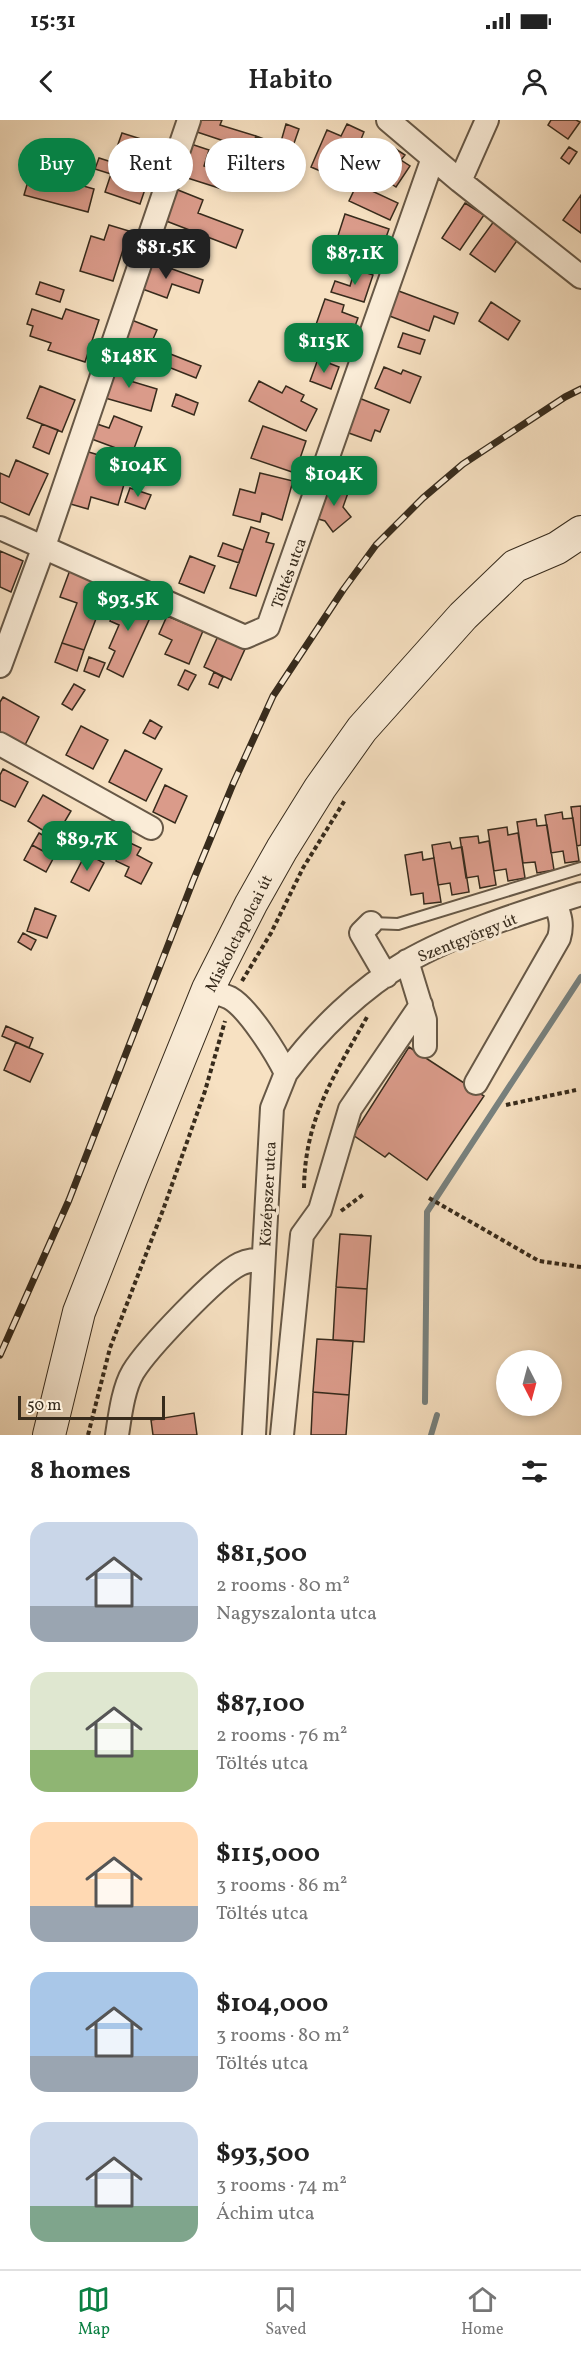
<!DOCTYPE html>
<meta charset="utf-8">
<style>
body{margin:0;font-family:Vollkorn,serif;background:#f6f6f6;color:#222;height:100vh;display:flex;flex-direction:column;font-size:22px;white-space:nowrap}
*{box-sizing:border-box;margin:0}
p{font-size:20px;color:#767676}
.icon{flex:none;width:33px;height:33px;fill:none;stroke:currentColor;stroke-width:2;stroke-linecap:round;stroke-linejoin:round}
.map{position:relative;height:1315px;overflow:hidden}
.side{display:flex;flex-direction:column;background:#fff;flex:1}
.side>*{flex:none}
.banner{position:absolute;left:18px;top:18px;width:546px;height:54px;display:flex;gap:12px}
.needle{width:39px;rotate:174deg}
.tools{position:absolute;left:496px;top:1230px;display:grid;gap:12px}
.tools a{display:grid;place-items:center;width:66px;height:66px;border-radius:50%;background:#fff;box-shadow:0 3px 9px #0003;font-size:30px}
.scale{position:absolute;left:18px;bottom:15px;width:147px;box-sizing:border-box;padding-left:6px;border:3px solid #372b1c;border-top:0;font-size:16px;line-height:21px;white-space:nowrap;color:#372b1c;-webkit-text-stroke:4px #faecd7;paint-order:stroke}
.price{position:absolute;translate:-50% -51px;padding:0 14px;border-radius:12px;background:#0b8043;color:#fff;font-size:20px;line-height:39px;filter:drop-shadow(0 2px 3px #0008)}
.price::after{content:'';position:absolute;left:50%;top:36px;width:18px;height:14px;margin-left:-9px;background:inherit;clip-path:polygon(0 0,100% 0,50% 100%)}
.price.current{background:#222;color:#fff}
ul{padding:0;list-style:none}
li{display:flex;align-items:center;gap:18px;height:150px;padding:0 30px}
li span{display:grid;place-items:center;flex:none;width:168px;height:120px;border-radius:18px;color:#555}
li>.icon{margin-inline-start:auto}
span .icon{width:72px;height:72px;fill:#fffc;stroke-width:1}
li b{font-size:26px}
h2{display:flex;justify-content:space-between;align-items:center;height:72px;padding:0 30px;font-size:26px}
.tag{padding:0 21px;border-radius:27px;background:#fff;box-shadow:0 3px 9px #0003;font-size:21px;line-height:54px}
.tag.current{background:#0b8043;color:#fff}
.status{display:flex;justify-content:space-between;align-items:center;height:42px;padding:0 30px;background:#fff;direction:ltr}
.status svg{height:16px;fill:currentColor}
header{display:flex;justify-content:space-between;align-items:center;height:78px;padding:0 30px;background:#fff;font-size:27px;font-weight:600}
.menu{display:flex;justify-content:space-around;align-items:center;height:84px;border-top:2px solid #e0e0e0;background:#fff;font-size:16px;color:#767676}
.menu a{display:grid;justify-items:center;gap:3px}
.menu .current{color:#0b8043}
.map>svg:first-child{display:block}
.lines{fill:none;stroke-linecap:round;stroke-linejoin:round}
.stream{stroke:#78817e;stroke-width:6}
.building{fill:#da9b8a;stroke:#372b1c;stroke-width:1.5}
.lane-casing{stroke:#675846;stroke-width:14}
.street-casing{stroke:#675846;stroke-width:26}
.secondary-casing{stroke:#372b1c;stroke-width:34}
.path{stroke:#372b1c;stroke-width:4;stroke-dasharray:4.5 3;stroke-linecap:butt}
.lane{stroke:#faecd7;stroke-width:10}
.street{stroke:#faecd7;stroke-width:22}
.secondary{stroke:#faecd7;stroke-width:32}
.rail-casing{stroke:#372b1c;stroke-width:7}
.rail{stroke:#faecd7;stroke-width:4.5;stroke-dasharray:14;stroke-linecap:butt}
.labels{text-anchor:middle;stroke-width:6;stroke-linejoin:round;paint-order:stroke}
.street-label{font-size:16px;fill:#372b1c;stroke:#faecd7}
</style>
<div class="status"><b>15:31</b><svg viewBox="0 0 49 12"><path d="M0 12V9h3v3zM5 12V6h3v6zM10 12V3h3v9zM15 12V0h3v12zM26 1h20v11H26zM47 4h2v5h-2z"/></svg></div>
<header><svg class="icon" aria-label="back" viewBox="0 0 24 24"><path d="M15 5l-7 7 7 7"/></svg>Habito<svg class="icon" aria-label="person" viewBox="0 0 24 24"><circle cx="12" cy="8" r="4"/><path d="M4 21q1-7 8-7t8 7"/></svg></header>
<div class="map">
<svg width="581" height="1315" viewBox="0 0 581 1315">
<rect width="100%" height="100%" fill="#f7e1c2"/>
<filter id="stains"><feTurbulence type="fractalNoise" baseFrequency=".00333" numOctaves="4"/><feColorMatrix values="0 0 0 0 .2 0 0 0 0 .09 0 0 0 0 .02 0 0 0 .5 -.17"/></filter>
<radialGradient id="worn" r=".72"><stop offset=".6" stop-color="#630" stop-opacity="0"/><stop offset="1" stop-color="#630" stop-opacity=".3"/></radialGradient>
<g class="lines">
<path class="stream" d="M425 1282 427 1092 581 857
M431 1315 437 1295"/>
</g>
<path class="building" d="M194 0H222L220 5 256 16 251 30 191 10Z
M551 0H576L580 2 568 19 548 5Z
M286 4 299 9 292 29 280 25Z
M347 4 364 12 344 61 311 47 327 10 341 16Z
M122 13 160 25 140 84 105 72 111 54 95 49 99 38 121 45 125 32 116 30Z
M256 16 280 25 273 45 249 37Z
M188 23 209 30 204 46 227 53 222 69 178 55Z
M388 24 405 35 401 40 410 46 396 67 371 50Z
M569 27 577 32 569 44 561 38Z
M31 51 94 69 88 92 24 75Z
M357 64 398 83 390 100 349 81Z
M173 68 203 80 198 93 243 110 236 128 161 99Z
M581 75V113L563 100Z
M465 83 484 95 460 130 442 118Z
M345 94 389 109 378 140 335 125Z
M497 97 521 115 495 152 470 134Z
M109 105 129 111 113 161 80 151 91 116 104 120Z
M147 140 203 160 199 173 172 164 167 178 137 167Z
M355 149 373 155 364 182 331 172 335 161 350 166Z
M40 162 64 170 60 182 36 174Z
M396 170 458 193 454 204 434 196 429 211 387 195Z
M325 179 344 185 342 192 358 198 347 228 312 216Z
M491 182 520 201 508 220 479 201Z
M32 189 62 199 66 189 99 200 85 242 48 230 51 223 30 216 33 206 27 204Z
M129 199 157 210 150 226 201 246 196 258 118 227Z
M403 213 425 220 420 234 398 227Z
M318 239 339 247 331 269 310 261Z
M116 240 132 244 127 260 157 269 151 291 105 278Z
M384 247 401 254 403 250 421 257 410 283 375 268Z
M259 261 282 273 286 266 304 275 301 281 317 289 306 311 249 281Z
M40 266 75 280 62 312 27 298Z
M176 274 198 283 194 295 172 286Z
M359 278 389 290 380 312 375 310 371 321 346 312Z
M114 296 142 307 132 334 89 318 94 303 109 308Z
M42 304 58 310 49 334 33 327Z
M263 306 306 321 295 353 251 338Z
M82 330 102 336 99 346 127 354 118 385 91 377 88 389 67 383Z
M16 340 48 354 29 395 0 382V353L9 357Z
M260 353 293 361 282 400 262 393 260 402 233 395 240 369 255 373Z
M328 363 349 370 343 387 351 397 333 412 325 401 315 398Z
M130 368 151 375 145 389 125 382Z
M251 407 269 413 266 422 274 424 256 476 230 468Z
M223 423 243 430 239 443 218 436Z
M0 431 23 441 11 472 0 467Z
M190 436 215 446 204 473 179 463Z
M70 450 109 465 84 530 62 523 77 483 60 477Z
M122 474 154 489 123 557 107 549 115 531 109 528 119 505 110 501Z
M167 496 203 511 189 544 165 534 172 520 159 514Z
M218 516 245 529 231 560 204 547Z
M62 523 84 530 77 551 55 542Z
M89 537 105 543 99 557 84 551Z
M185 550 196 555 188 570 178 565Z
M214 552 223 557 218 568 209 564Z
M74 564 85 570 72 590 62 584Z
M3 577 39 597 24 627 0 614V582Z
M150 600 162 607 155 619 143 613Z
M81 606 108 620 93 649 66 635Z
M125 630 162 649 146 681 109 662Z
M3 649 28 662 15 687 0 680V655Z
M165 665 187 676 175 703 153 692Z
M43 675 71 691 55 718 28 701Z
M581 686V725L577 726 571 687Z
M562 692 563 699 573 698 579 741 565 743 563 731 551 733 545 695Z
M536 699 537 706 547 705 554 750 537 753 535 742 523 743 517 702Z
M96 704 116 714 105 735 85 725Z
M507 707 508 715 518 713 525 758 508 761 506 749 494 751 488 710Z
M39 713 61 725 54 737 32 725Z
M478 716 479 723 489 721 496 765 480 768 478 756 466 758 460 718Z
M126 721 141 728 137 735 152 743 141 764 125 756 129 747 116 741Z
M450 722 452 729 462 727 469 772 452 775 450 763 438 765 432 725Z
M32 725 54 737 46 752 24 740Z
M422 732 423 740 434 738 441 782 424 784 423 773 411 775 405 735Z
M86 733 104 743 89 771 71 762Z
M35 788 56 796 47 818 27 811Z
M23 813 36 820 31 830 18 822Z
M6 906 33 918 29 928 2 916Z
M16 922 43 934 30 962 4 950Z
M409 927 484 976 427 1060 389 1033 385 1037 353 1015Z
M340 1114 371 1116 367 1169 336 1167Z
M336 1167 367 1169 364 1222 333 1220Z
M317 1219 353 1221 349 1275 313 1272Z
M313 1272 349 1275 346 1315H311Z
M194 1293 197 1315H153L151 1300Z"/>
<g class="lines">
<defs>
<path id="lane" d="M371 803 398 804 581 748"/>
<path id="street" d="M388 0 460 61 581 157
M460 61 487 0
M0 408 245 517 268 507 433 38
M0 546 43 429 189 0
M0 624 151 708
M371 803 361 813 386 856
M407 841 425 900V926
M208 869C215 872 223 875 230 878 249 889 276 933 286 953L272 988 254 1315
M286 953C318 910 360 869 406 842 458 812 524 792 581 774
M476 963 559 818C563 804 560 796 555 782
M302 1115 320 1090 350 989 421 885
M117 1315C120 1296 123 1269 133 1252 147 1229 217 1155 240 1144 248 1140 255 1140 263 1140
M282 1315 302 1115"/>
<path id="secondary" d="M49 1315 79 1192 131 1059 208 869 251 784 282 729 320 668 362 609 463 496 515 446 557 428 581 412"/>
</defs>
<use href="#lane" class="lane-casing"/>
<use href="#street" class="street-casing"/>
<use href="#secondary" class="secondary-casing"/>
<path class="path" d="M242 861 271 813 303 748 345 680
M506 985 576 970
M304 1068C305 998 334 956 367 897
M429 1078 539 1141 581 1147
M341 1091 364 1074
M88 1315 110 1228 163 1090 205 971 225 901"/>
<use href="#lane" class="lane"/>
<use href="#street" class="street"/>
<use href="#secondary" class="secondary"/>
<defs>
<path id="rail" d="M0 1235 69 1080 193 761 233 664 273 576 343 470 376 425 423 378 463 344 565 277 581 269"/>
</defs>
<use href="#rail" class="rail-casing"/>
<use href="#rail" class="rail"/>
</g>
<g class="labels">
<g class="street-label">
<text transform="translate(288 453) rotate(-70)" y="6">Töltés utca</text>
<text transform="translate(238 813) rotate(-63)" y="6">Miskolctapolcai út</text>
<text transform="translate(467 817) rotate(-22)" y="6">Szentgyörgy út</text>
<text transform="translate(267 1074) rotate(-87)" y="6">Középszer utca</text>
</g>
</g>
<rect width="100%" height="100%" filter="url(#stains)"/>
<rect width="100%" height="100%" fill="url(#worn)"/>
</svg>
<div class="tools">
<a><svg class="needle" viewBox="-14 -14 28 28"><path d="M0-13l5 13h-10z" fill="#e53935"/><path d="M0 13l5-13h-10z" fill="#767676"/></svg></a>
</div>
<div class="scale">50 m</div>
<b class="price current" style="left:166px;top:160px">$81.5K</b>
<b class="price" style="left:355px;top:166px">$87.1K</b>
<b class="price" style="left:324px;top:254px">$115K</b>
<b class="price" style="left:129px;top:269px">$148K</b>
<b class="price" style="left:138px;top:378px">$104K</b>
<b class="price" style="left:334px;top:387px">$104K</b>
<b class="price" style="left:128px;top:512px">$93.5K</b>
<b class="price" style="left:87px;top:752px">$89.7K</b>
<div class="banner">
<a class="tag current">Buy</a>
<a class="tag">Rent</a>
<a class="tag">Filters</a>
<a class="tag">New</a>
</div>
</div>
<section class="side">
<h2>8 homes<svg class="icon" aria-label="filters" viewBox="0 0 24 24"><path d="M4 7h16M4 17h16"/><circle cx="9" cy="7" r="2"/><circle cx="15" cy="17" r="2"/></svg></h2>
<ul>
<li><span style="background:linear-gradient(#c9d6e8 70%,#9aa5b1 0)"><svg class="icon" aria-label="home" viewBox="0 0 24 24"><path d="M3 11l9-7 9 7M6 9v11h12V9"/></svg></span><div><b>$81,500</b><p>2 rooms · 80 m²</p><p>Nagyszalonta utca</p></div></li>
<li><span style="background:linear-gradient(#dfe7d0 65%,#8fb573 0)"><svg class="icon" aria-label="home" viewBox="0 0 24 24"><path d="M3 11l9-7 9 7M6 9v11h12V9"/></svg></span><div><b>$87,100</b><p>2 rooms · 76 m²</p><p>Töltés utca</p></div></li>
<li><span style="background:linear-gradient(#ffd9b3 70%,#9aa5b1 0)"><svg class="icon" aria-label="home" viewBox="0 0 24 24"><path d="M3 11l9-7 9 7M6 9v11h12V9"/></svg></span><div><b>$115,000</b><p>3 rooms · 86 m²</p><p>Töltés utca</p></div></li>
<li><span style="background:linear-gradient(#a9c7e8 70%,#9aa5b1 0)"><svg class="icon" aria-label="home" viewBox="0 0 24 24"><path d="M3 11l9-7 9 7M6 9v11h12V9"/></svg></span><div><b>$104,000</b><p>3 rooms · 80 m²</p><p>Töltés utca</p></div></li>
<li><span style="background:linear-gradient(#c9d6e8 70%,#7fa58c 0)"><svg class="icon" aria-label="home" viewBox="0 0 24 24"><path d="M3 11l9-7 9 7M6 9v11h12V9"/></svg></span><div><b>$93,500</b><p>3 rooms · 74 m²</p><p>Áchim utca</p></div></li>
</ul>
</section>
<nav class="menu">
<a class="current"><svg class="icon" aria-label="map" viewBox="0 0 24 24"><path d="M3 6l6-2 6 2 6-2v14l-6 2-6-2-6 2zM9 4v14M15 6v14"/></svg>Map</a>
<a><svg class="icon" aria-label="saved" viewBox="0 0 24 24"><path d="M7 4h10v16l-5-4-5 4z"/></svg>Saved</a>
<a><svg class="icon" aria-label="home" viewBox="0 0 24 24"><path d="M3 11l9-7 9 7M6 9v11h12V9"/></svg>Home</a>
</nav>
